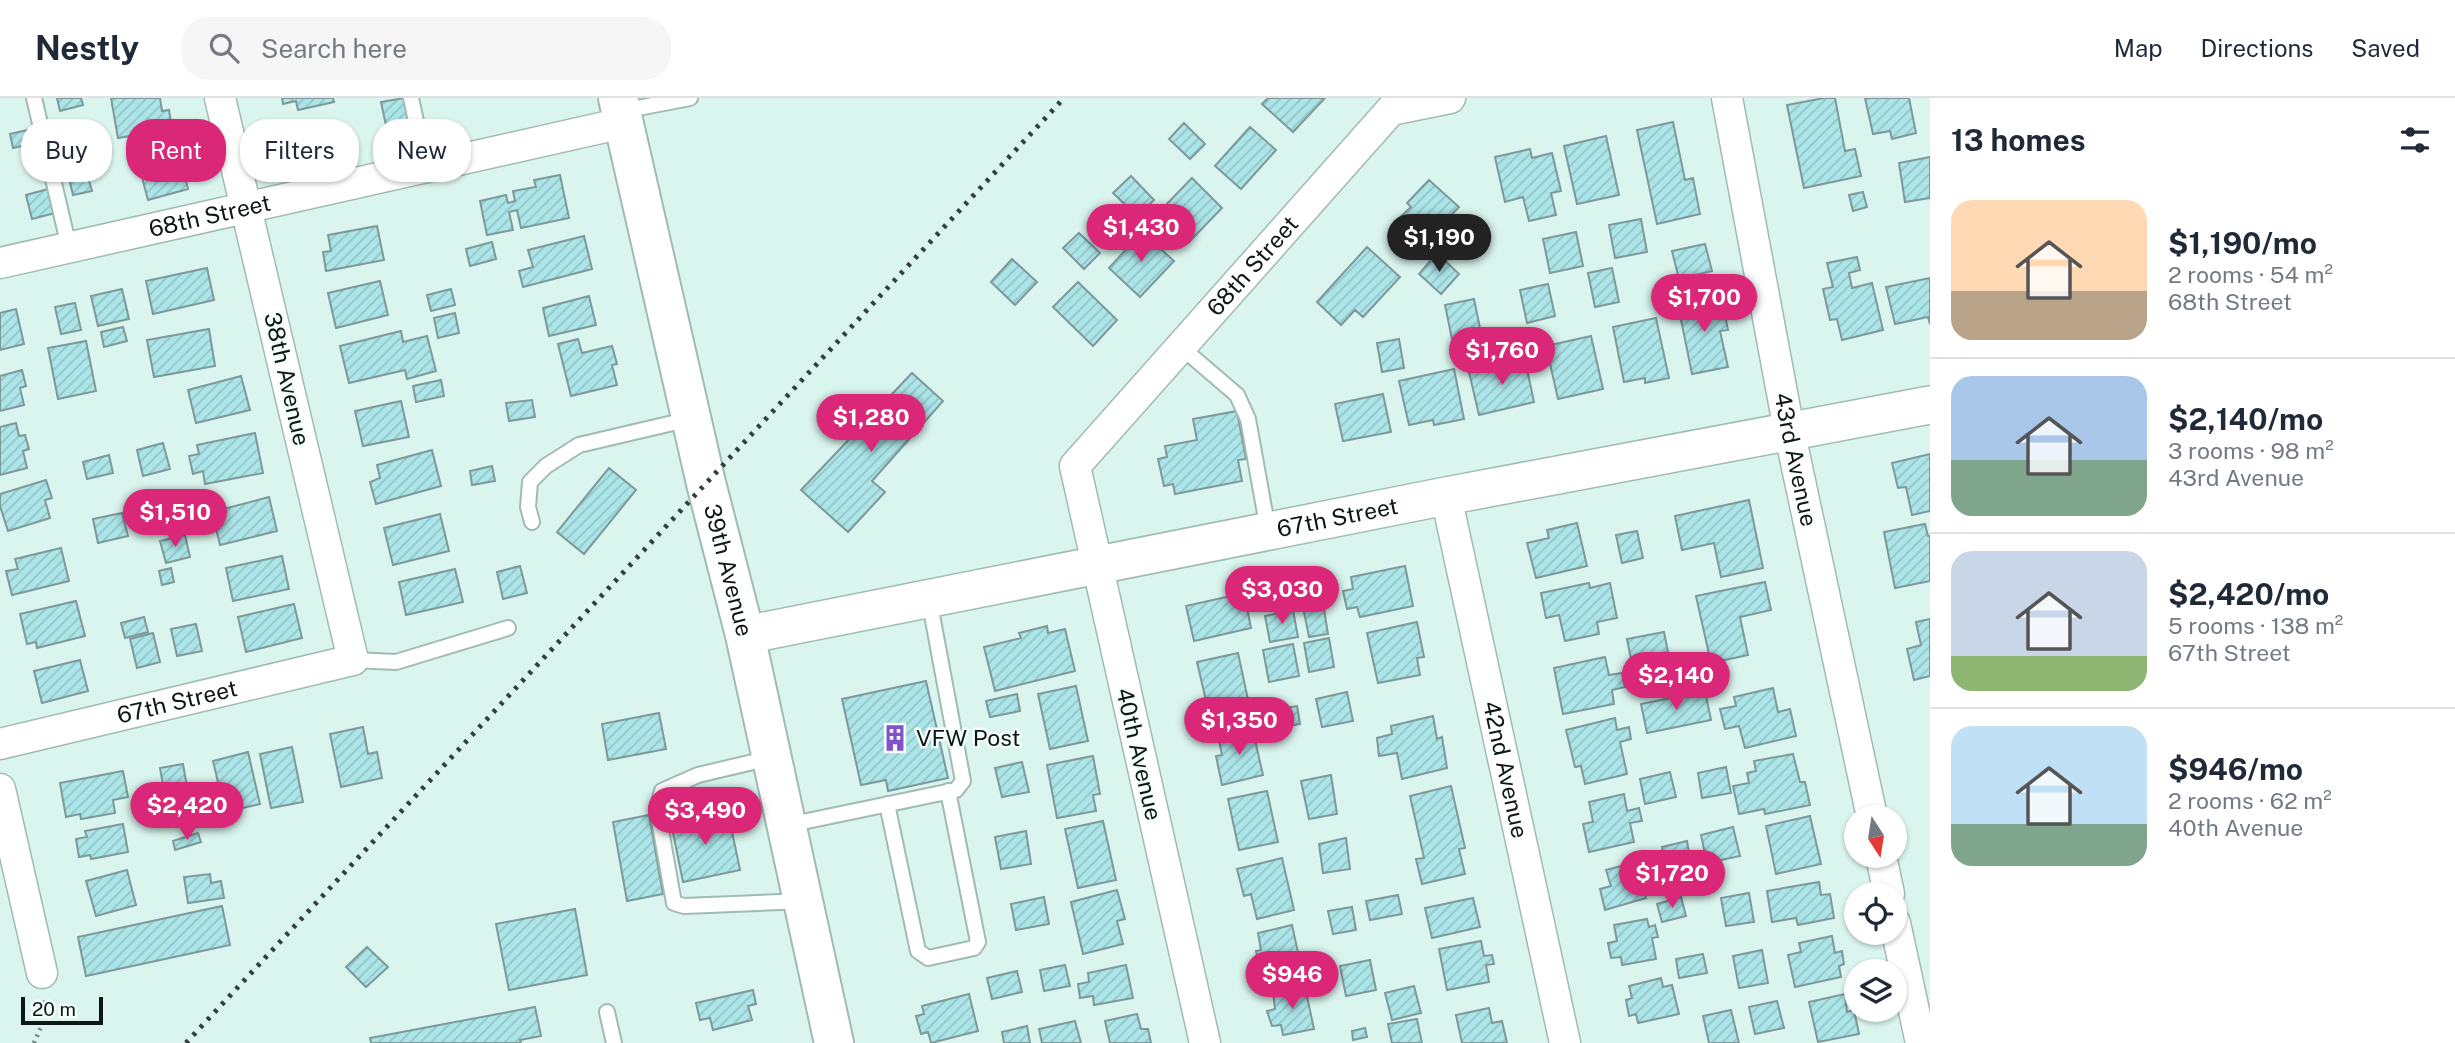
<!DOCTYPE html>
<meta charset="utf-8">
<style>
body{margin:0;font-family:"Public Sans",sans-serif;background:#f6f6f7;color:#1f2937;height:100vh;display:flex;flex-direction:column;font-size:26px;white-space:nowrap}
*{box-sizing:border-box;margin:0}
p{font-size:23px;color:#747a83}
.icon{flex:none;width:38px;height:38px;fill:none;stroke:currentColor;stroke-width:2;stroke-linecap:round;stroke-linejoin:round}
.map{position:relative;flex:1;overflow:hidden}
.panel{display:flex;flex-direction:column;background:#fff;width:525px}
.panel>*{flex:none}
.hud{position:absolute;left:21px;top:21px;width:665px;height:63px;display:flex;gap:14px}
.needle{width:46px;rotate:168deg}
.buttons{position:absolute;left:1844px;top:707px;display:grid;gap:14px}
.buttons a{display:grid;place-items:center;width:63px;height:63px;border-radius:50%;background:#fff;box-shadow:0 2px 5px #0004;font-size:35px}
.scale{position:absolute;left:21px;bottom:18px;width:82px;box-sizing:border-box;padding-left:7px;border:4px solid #0d1714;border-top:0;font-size:19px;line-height:24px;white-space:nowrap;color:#0d1714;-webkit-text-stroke:5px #f3fefb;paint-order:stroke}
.price{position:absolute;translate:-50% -60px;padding:0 16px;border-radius:24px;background:#db2777;color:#fff;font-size:23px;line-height:46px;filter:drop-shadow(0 2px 4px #0008)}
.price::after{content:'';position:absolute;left:50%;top:42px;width:21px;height:16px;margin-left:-10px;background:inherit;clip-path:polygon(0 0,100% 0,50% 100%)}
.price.current{background:#222;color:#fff}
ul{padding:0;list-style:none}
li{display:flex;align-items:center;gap:21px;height:175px;padding:0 21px}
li+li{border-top:2px solid #e0e1e3}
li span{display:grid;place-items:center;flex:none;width:196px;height:140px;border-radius:21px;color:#555}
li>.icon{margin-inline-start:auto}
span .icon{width:84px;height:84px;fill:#fffc;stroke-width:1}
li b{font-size:30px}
h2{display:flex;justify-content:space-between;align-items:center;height:84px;padding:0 21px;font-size:30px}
.chip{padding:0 24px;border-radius:28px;background:#fff;box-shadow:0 2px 5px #0004;font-size:24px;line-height:63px}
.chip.current{background:#db2777;color:#fff}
header{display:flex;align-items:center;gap:42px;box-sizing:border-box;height:98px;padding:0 35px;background:#fff;border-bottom:2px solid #e0e1e3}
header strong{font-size:33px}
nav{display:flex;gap:38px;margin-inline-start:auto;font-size:24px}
.search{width:490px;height:63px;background:#f6f6f7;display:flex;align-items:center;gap:18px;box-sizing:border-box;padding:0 24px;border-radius:28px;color:#747a83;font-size:26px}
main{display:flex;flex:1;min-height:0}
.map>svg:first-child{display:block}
.building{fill:url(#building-hatch);stroke:#7d999a;stroke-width:2}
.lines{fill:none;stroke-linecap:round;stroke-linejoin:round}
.service-casing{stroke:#a1bbb3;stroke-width:18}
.minor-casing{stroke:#a1bbb3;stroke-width:33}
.tertiary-casing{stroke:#a1bbb3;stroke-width:40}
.secondary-casing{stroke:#a1bbb3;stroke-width:42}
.path{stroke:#6f817b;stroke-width:4.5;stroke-dasharray:2 5;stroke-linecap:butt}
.service{stroke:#fff;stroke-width:14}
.minor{stroke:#fff;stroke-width:30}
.tertiary{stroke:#fff;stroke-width:37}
.secondary{stroke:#fff;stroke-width:38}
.rail{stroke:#323f3b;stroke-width:5;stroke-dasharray:3.5 7;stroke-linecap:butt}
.labels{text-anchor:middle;stroke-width:5;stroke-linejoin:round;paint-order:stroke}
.street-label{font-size:23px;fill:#0d1714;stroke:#f3fefb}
.poi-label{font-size:23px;fill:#0d1714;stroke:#f3fefb;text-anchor:start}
</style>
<header>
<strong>Nestly</strong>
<div class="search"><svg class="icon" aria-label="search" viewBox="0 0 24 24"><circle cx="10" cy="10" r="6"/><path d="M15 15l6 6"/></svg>Search here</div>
<nav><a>Map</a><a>Directions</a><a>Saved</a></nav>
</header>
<main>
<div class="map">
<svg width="1930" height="945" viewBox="0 0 1930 945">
<defs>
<pattern id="building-hatch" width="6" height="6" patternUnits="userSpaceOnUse" patternTransform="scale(1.75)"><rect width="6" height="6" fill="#ace5e8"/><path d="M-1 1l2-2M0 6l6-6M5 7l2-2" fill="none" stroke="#93c4c6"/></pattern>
</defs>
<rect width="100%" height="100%" fill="#daf5ed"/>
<path class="building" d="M57 0H81L83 7 60 13Z
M111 0H160L162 13 169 12 172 31 118 40Z
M282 0H333L334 4 298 12 296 3 283 6Z
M404 0 410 27 387 32 381 4Z
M1268 0H1325L1293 34 1262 6Z
M1824 0H1835L1845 53 1855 51 1861 78 1804 90 1787 7Z
M1865 0H1909L1916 35 1892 41 1890 33 1873 36Z
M335 23 342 50 310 58 303 31Z
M1673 24 1685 82 1693 80 1700 116 1657 126 1637 32Z
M1184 25 1205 46 1190 61 1169 41Z
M1250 29 1276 52 1241 91 1215 68Z
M32 31 35 45 13 50 10 36Z
M81 36 88 62 63 68 56 43Z
M1606 38 1619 97 1577 106 1564 48Z
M1530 51 1532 60 1552 55 1561 93 1551 95 1556 117 1529 123 1523 99 1505 104 1495 59Z
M169 56 173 71 182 68 188 91 148 102 138 64Z
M1930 59V100L1905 104 1899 65Z
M86 72 92 93 73 97 68 76Z
M560 77 569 120 521 130 517 112 509 114 513 132 487 137 480 103 506 97 508 105 515 103 513 93 536 89 534 82Z
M1131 78 1154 102 1137 118 1113 95Z
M1192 80 1222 110 1189 144 1159 114Z
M1429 82 1459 109 1440 129 1444 133 1426 152 1396 123 1411 109 1407 105Z
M48 91 55 115 32 121 26 97Z
M1863 94 1867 109 1853 113 1849 97Z
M1641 121 1647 154 1615 160 1609 127Z
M377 128 384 162 326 173 323 154 331 153 328 137Z
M1142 134 1174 163 1140 199 1109 170Z
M1576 134 1583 168 1550 175 1543 141Z
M1079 135 1100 155 1084 171 1063 150Z
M584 138 592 171 523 189 519 173 533 169 528 152Z
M492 144 496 161 470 168 466 151Z
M1705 146 1712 173 1679 181 1672 153Z
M1367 149 1400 179 1363 219 1355 212 1341 227 1317 204Z
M1437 155 1459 176 1441 196 1419 176Z
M1857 159 1860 172 1849 175 1852 190 1872 185 1883 232 1842 242 1837 221 1830 222 1823 191 1833 189 1827 165Z
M1012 161 1037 184 1015 207 991 184Z
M207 170 214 202 153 216 146 183Z
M1612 170 1619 204 1595 209 1588 175Z
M1930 180V226L1928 219 1895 226 1886 189Z
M380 183 388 217 336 230 328 195Z
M1078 184 1117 222 1093 248 1053 209Z
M1548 186 1555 218 1527 225 1520 192Z
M122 191 129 221 98 228 91 198Z
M451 191 455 207 431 213 427 197Z
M589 198 596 227 549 238 543 210Z
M1721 198 1728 232 1720 233 1728 269 1692 276 1678 207Z
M1474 201 1481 235 1452 241 1445 207Z
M75 205 81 232 61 236 55 209Z
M16 211 24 246 0 252V215Z
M455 215 459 235 438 240 434 220Z
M1656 220 1669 280 1645 285V280L1624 284 1613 229Z
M123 229 127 243 104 249 101 234Z
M209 231 215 268 154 279 147 242Z
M401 233 403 244 427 238 436 273 407 281 405 272 349 285 340 248Z
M1591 238 1603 291 1558 301 1546 248Z
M578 241 582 255 612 248 617 266 612 267 617 287 571 298 558 246Z
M1399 241 1404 270 1382 274 1377 245Z
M86 243 96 293 58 301 48 250Z
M1525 262 1534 304 1479 317 1469 274Z
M1454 271 1464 321 1434 327 1433 322 1409 327 1399 283Z
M22 272 26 288 20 290 24 307 0 313V278Z
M912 275 943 303 872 383 885 394 848 434 801 392Z
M241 278 250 312 196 325 188 292Z
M441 282 444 298 416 304 413 288Z
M1383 296 1391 334 1343 343 1335 306Z
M532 302 535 319 509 323 506 305Z
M401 303 409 339 363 348 355 313Z
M1237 313 1246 361 1238 362 1242 383 1175 396 1173 386 1164 388 1158 361 1167 359 1165 348 1197 342 1193 321Z
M16 325 19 338 25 337 29 351 23 353 27 370 0 377V329Z
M255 335 263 375 205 386 203 373 193 376 189 358 199 356 197 347Z
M163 345 170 371 143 378 137 352Z
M432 352 441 388 376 406 370 384 380 380 377 367Z
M1930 356V413L1912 417 1906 389 1898 390 1892 365Z
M109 357 113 375 87 381 83 364Z
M492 368 495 383 472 387 470 373Z
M609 370 636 392 584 456 557 434Z
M46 382 52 400 45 402 50 420 8 433 0 408V396Z
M269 399 277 433 220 447 212 414Z
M1749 402 1763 470 1721 479 1714 445 1682 452 1675 418Z
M122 415 128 438 98 445 93 421Z
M440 416 449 453 393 467 384 430Z
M1577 425 1587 468 1536 480 1527 445 1549 440 1547 432Z
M1925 426 1928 438H1930V483L1895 490 1884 434Z
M1637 433 1643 460 1622 465 1616 437Z
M185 437 190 459 166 465 160 443Z
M61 450 69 483 12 497 6 473 18 471 15 461Z
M282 458 289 491 233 503 226 470Z
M520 468 527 495 503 501 497 474Z
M1405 468 1413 508 1360 519 1357 509 1347 511 1343 493 1353 491 1351 479Z
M171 470 174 484 162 487 159 473Z
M455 471 463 504 406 517 399 484Z
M1765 484 1771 512 1740 519 1748 557 1711 565 1696 498Z
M1589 485 1590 490 1610 485 1617 520 1597 524 1599 536 1565 543 1559 517 1546 520 1541 495Z
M1244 495 1251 530 1194 543 1186 508Z
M76 503 85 538 37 550 36 544 27 546 20 516Z
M1323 505 1328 536 1309 539 1303 509Z
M294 506 302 540 246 554 238 519Z
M1293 512 1298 539 1270 544 1265 518Z
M144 519 148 534 125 540 121 525Z
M1930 521V578L1914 582 1907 551 1921 547 1916 524Z
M1417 524 1424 559 1417 560 1420 577 1378 585 1367 535Z
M196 526 202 553 177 558 171 531Z
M1047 528 1048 535 1065 531 1075 573 995 593 984 549 1021 540 1019 535Z
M1664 534 1668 554 1631 561 1627 541Z
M153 535 160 564 137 570 130 541Z
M1329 540 1334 569 1309 574 1304 545Z
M1293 546 1299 578 1269 584 1263 552Z
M1238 555 1250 611 1210 620 1197 564Z
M1605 559 1609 577 1622 575 1625 589 1612 592 1614 606 1563 616 1554 570Z
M80 562 88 593 42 605 34 573Z
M926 583 948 680 888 693 886 682 861 687 842 601Z
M1076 588 1088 643 1050 651 1038 596Z
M1773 590 1778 614 1790 611 1796 638 1745 650 1739 628 1725 631 1720 611 1736 608 1734 599Z
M1705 593 1711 622 1647 635 1641 606Z
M1347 594 1353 623 1322 629 1316 601Z
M1017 596 1020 613 990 619 986 603Z
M1297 608 1300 626 1270 632 1266 614Z
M659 615 666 651 608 662 602 626Z
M1433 618 1437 641 1442 639 1447 670 1402 681 1397 655 1379 658 1377 640 1392 636 1391 628Z
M1615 620 1617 632 1629 629 1631 641 1620 644 1627 676 1585 686 1581 668 1575 669 1566 632Z
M363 629 368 656 377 654 382 680 341 689 330 636Z
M1252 629 1263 677 1222 687 1216 658 1222 657 1218 637Z
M292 649 303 704 271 710 260 656Z
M248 654 260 706 225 714 213 663Z
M1793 656 1800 684H1805L1810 707 1765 716 1764 711 1739 716 1733 688 1749 685 1747 675 1756 673 1754 663Z
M1093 658 1100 696 1093 697 1096 713 1057 720 1047 667Z
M1022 664 1029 694 1002 699 995 670Z
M183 666 189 700 166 704 160 670Z
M1726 669 1731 695 1702 700 1698 675Z
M123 673 128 699 113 702 115 715 81 721 80 716 66 719 60 685Z
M1670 674 1676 699 1645 706 1640 681Z
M1331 677 1337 716 1309 721 1301 683Z
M1451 688 1465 750 1459 751 1465 776 1422 786 1416 761 1424 760 1410 698Z
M1267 693 1278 744 1239 752 1228 701Z
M1624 696 1627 713 1639 710 1642 723 1630 725 1634 744 1589 754 1583 726 1593 724 1589 704Z
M728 714 740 772 683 784 671 725Z
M649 717 663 796 627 803 613 724Z
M1810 718 1821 766 1776 776 1766 728Z
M1103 723 1116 782 1078 790 1065 731Z
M123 726 128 754 91 761 90 757 79 759 76 741 87 739 85 733Z
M1733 729 1740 758 1707 765 1701 737Z
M1026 733 1031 766 1001 771 995 739Z
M198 735 201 744 175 752 173 743Z
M1346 740 1350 771 1323 775 1319 746Z
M1687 743 1692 773 1668 777 1662 749Z
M1282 760 1294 812 1257 821 1251 796 1244 798 1237 771Z
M1636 764 1646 800 1605 812 1600 791 1611 788 1606 772Z
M127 772 136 807 96 818 86 783Z
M210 776 211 785 221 783 224 800 188 805 184 779Z
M1819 784 1821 797 1830 796 1834 820 1798 827 1796 820 1772 824 1767 793Z
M1117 792 1125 821 1117 823 1123 846 1083 856 1071 804Z
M1749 795 1754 824 1726 828 1721 800Z
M1398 797 1402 816 1370 822 1366 803Z
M1044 799 1049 826 1016 832 1011 806Z
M1681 799 1686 818 1662 824 1657 806Z
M1473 800 1480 829 1432 840 1425 810Z
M222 808 230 847 86 878 78 839Z
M1352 809 1356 832 1333 836 1328 813Z
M575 811 587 877 509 892 496 826Z
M1647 821 1649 829 1655 827 1658 839 1652 840 1656 861 1622 867 1621 859 1611 860 1608 845 1617 843 1614 827Z
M1292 827 1302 873 1262 881 1256 853 1261 852 1258 835Z
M1832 838 1835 855 1842 853 1844 866 1839 868 1841 879 1795 889 1788 857 1801 854 1799 845Z
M1481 843 1484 858 1492 857 1494 866 1486 867 1489 884 1447 892 1439 851Z
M367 849 388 869 366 889 346 869Z
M1762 852 1768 885 1739 890 1733 858Z
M1703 856 1707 875 1679 880 1676 861Z
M1370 862 1376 892 1346 898 1340 868Z
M1065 867 1070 888 1044 893 1040 872Z
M1126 867 1133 900 1094 907 1093 898 1080 900 1078 886 1089 884 1088 875Z
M1017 873 1022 894 992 901 987 880Z
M1661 880 1663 889 1672 887 1679 916 1638 925 1636 916 1629 918 1626 902 1632 900 1629 888Z
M1414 888 1421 915 1392 922 1385 895Z
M1305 889 1314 931 1283 937 1281 927 1272 928 1267 913 1275 911 1273 894Z
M753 892 756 906 748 908 752 922 713 932 710 920 700 922 696 905Z
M969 896 978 933 931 945 928 934 921 936 916 918 924 916 922 908Z
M1845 896 1847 914 1854 912 1859 936 1818 944 1809 904Z
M1777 903 1784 930 1755 936 1749 909Z
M535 909 541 938 520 942 521 945H371L370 940Z
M1489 910 1492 925 1502 923 1507 945H1462L1456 917Z
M1731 912 1739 945H1709L1703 918Z
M1137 916 1141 931H1148L1151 945H1110L1105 923Z
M1417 921 1422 945H1392L1388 926Z
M1075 923 1081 945H1042L1039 931Z
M1027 928 1030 945H1004L1002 934Z
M1365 930 1367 939 1353 942 1352 933Z"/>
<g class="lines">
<defs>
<path id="service" d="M34 0 69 149
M411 0 426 69
M622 13 690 0
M1181 249 1237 297 1248 321 1268 432
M532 424 528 409 530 384 546 368 579 347 690 321
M353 562 396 564 508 530
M770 660 698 677 662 693 657 710 674 805 684 808 803 803
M887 706 918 853 928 860 974 850 978 844 948 693
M788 727 956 692 963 683 929 501
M607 914 614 945"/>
<g id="minor">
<path id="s1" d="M1727 0 1789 332 1872 719"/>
<path id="s2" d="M0 165 623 25"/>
<path id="s3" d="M1446 398 1565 945"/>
<path id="s4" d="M0 646 353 562 220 0"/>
<path d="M0 691 42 875"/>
<path d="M1881 758 1889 796"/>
<path d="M1895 825 1921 945"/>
<path id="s5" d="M1205 945 1075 368 1391 12 1450 0"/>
</g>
<g id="tertiary">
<path id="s6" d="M745 537 1446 398 1930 307"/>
</g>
<g id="secondary">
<path id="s7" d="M618 0 706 385 745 537 834 945"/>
</g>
</defs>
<use href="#service" class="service-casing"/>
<use href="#minor" class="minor-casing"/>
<use href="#tertiary" class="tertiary-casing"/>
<use href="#secondary" class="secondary-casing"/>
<path class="path" d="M34 945 41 929 45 902"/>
<use href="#service" class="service"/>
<use href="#minor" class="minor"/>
<use href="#tertiary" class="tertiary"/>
<use href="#secondary" class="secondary"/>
<path class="rail" d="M186 945 1064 0"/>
</g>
<defs>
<symbol id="building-bare" viewBox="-9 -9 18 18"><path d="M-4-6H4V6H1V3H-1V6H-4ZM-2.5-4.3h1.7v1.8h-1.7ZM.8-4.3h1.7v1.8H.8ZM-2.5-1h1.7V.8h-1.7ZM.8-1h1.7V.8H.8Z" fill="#8252ca" stroke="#f3fefb" stroke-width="2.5" paint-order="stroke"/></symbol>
</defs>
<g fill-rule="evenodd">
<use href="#building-bare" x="876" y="621" width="38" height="38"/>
</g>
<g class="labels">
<g class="street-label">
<text dy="8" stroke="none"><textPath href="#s2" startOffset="215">68th Street</textPath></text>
<text dy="8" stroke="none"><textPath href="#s5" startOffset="859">68th Street</textPath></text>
<text transform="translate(287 281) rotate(77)" y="8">38th Avenue</text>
<text dy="8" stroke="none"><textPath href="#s1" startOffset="368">43rd Avenue</textPath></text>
<text dy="8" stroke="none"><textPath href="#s6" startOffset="604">67th Street</textPath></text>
<text dy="8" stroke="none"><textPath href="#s7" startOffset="485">39th Avenue</textPath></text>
<text dy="8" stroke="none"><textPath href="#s4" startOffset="182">67th Street</textPath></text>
<text transform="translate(1139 656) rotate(77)" y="8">40th Avenue</text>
<text dy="8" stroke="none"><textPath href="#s3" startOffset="280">42nd Avenue</textPath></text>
</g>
<g class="poi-label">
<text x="916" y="648">VFW Post</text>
</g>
</g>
</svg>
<div class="buttons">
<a><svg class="needle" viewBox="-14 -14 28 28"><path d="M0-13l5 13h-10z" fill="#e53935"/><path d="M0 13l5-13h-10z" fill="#747a83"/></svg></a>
<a><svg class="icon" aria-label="locate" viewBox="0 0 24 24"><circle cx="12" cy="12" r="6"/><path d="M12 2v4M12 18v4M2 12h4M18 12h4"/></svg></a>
<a><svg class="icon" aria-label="layers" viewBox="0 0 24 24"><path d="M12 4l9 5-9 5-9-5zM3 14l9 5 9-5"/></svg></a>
</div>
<div class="scale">20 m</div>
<b class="price" style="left:1141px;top:166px">$1,430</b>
<b class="price current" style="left:1439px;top:176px">$1,190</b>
<b class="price" style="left:1704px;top:236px">$1,700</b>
<b class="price" style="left:1502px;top:289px">$1,760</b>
<b class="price" style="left:871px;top:356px">$1,280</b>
<b class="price" style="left:175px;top:451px">$1,510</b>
<b class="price" style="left:1282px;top:528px">$3,030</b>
<b class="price" style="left:1676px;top:614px">$2,140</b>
<b class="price" style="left:1239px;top:659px">$1,350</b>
<b class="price" style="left:187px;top:744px">$2,420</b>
<b class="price" style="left:705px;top:749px">$3,490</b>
<b class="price" style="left:1672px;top:812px">$1,720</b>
<b class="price" style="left:1292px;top:913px">$946</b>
<div class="hud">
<a class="chip">Buy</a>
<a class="chip current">Rent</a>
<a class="chip">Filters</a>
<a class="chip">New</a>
</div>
</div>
<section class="panel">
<h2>13 homes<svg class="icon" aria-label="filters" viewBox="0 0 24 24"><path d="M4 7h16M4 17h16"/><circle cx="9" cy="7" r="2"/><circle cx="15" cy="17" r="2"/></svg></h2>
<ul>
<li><span style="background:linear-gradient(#ffd9b3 65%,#b9a48a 0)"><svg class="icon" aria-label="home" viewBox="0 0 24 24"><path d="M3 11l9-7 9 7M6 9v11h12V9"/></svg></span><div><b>$1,190/mo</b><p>2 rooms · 54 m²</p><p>68th Street</p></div></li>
<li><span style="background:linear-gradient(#a9c7e8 60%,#7fa58c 0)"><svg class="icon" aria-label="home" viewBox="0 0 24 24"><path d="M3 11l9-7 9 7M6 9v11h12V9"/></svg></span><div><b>$2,140/mo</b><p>3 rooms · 98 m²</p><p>43rd Avenue</p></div></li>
<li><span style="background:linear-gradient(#c9d6e8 75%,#8fb573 0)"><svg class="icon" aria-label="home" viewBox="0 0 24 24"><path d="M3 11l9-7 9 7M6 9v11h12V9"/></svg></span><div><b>$2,420/mo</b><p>5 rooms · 138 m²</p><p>67th Street</p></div></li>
<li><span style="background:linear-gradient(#bfe0f5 70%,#7fa58c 0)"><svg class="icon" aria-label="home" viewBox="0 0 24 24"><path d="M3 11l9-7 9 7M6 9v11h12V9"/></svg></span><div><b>$946/mo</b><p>2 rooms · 62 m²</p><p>40th Avenue</p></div></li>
</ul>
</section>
</main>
